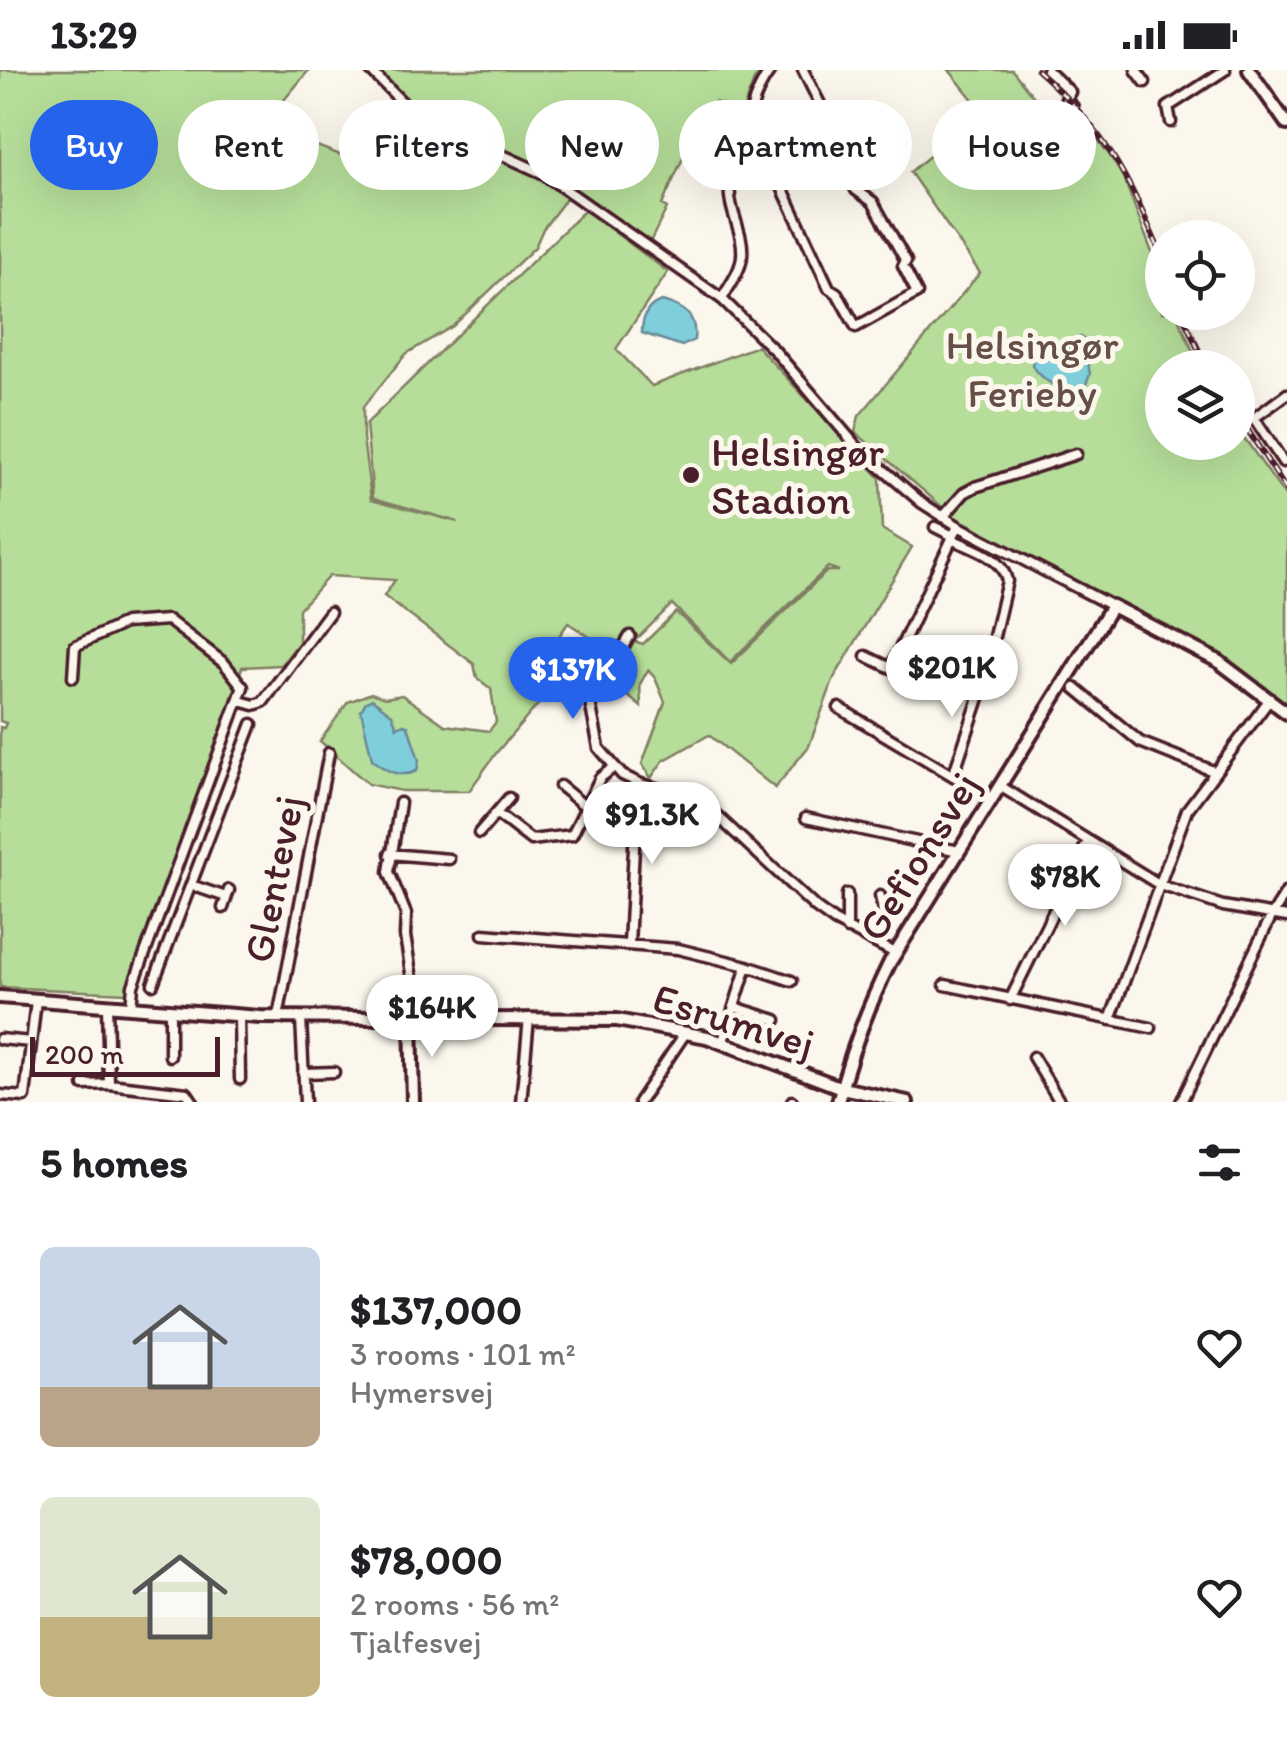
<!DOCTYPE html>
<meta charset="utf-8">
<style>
body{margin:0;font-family:Itim,sans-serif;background:#f6f6f6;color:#202124;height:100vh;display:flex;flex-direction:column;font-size:38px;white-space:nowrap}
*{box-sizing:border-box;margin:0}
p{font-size:32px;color:#757577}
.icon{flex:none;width:55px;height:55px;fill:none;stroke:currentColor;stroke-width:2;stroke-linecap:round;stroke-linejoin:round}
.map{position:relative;height:1032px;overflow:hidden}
.drawer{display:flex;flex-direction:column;background:#fff;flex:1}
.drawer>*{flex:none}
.hud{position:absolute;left:30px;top:30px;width:1228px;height:90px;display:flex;gap:20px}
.controls{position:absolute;left:1145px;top:150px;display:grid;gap:20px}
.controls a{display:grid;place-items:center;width:110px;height:110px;border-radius:50%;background:#fff;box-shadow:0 10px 40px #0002;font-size:50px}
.scale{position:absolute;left:30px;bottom:25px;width:190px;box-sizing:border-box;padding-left:10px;border:5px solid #4a1f2b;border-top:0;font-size:28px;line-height:35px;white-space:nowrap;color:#4a1f2b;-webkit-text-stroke:8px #fbf7ec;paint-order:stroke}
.price{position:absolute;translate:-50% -85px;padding:0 22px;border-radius:35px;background:#fff;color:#222;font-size:32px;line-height:65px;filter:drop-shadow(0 2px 5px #0008)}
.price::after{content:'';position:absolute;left:50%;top:60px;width:30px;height:22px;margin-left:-15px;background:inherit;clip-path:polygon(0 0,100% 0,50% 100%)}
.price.current{background:#2563eb;color:#fff}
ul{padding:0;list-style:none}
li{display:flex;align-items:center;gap:30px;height:250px;padding:0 40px}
li span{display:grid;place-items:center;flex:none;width:280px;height:200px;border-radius:15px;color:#555}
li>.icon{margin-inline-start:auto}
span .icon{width:120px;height:120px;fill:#fffc;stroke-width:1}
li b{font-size:42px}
h2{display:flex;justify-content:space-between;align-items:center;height:120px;padding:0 40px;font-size:42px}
.chip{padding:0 35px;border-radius:45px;background:#fff;box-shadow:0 10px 40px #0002;font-size:35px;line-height:90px}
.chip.current{background:#2563eb;color:#fff}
.status{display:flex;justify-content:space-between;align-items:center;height:70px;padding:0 50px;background:#fff;direction:ltr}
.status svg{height:28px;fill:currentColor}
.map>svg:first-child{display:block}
.green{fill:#b6de9a;stroke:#807e62;stroke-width:2.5}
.water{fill:#7fcedc;stroke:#6a8895;stroke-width:2.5}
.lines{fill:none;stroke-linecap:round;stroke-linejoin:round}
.street-casing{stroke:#4a1f2b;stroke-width:15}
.secondary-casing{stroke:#4a1f2b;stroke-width:18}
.street{stroke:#fbf7ec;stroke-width:8}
.secondary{stroke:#fbf7ec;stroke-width:10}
.rail-casing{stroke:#4a1f2b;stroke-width:6}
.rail{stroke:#fbf7ec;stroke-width:2.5;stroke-dasharray:8;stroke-linecap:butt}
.poi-dot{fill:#4a1f2b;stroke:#fbf7ec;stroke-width:4}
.labels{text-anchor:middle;stroke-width:10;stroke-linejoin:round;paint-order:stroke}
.park-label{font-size:42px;fill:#654f47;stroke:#fbf7ec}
.poi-label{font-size:42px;fill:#4a1f2b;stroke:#fbf7ec;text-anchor:start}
.street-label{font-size:42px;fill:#4a1f2b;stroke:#fbf7ec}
</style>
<div class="status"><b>13:29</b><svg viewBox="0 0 49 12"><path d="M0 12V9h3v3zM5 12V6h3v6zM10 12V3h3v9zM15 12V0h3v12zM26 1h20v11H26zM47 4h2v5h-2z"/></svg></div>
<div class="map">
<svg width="1287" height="1032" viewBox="0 0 1287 1032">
<rect width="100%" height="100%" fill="#fbf7ec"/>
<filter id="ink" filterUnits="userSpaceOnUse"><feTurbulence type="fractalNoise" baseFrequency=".01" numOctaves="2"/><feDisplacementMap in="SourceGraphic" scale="20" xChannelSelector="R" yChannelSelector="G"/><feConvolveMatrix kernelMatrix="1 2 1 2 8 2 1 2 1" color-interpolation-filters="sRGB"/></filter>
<g filter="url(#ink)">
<path class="green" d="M0 0H309L274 42 269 56C297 67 374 105 400 92 414 85 416 71 419 58L428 55 522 98 568 126 543 159 535 177 453 256 406 284 363 337V368L371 429 458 452 373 428 366 354 585 140 668 202 616 279 652 316 757 276 880 408 882 459 912 477 834 608 809 676 775 718 709 665 663 691 651 708 642 694 665 632 655 608 648 600 640 614 641 637 608 609 631 570 643 574 676 542 731 594 827 501H839L828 497 730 592 672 534 638 568 630 561 613 582 568 553 536 600 554 616 497 682 469 721H402L368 714 320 671 348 632 371 623 385 628 402 625 445 655 489 661 496 652 491 619 477 608 474 594 384 526 395 510 329 506 299 539V572L281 595 242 597 197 735 165 822 151 847 126 923 0 917V657L4 658 6 653 0 651Z
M377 0H765L755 8 739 50 732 38 715 32 703 43 662 135 667 138 650 172 545 100 439 52 404 31Z
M949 0H1012L1062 62 1086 53 1121 101 1162 209V242L1176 243 1200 297 1162 298V372H1238V359L1287 429V636L1195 571 961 453 855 362 859 346 980 203 910 102 983 42Z"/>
<path class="water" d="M662 231C684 237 697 245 694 270L682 276 642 263C642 248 647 235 662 231Z
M1081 267 1084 270 1090 304 1083 322C1061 323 1045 313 1032 295L1034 281 1047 270 1062 273Z
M372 629 392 644 397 657 404 654 408 656 419 690 417 701C400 709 384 700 372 689L361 641 365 633Z"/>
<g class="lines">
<defs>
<path id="street" d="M370 0 407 37 430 52 542 103 722 229 775 281 858 378 922 433 958 456 1112 536
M1047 0 1070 22 1066 29 1073 37
M1136 0 1145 12
M1171 52 1168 37 1225 0
M763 82 826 46 803 0
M743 89C744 60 753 22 771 0
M722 229C729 216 741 201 742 186 745 155 718 131 736 100 742 90 747 84 759 80L763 82 774 100 829 218 837 223 856 257 917 223 903 196 906 191 873 132 856 120 819 52
M1283 392 1254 348 1287 324
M943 447 964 423 975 417 1076 384
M935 457 953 466
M952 469C972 479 1002 486 1007 511L988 592
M630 566 590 632 599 678 622 705 641 714 699 729 816 838 834 851 895 883
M866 586 891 598 958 456
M73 607 75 576 125 553 168 550 224 593 243 617 133 916 131 937
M1075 618 1140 672 1213 701
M240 631 254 635 263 632 330 542
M839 638 992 729
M953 706 986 607
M560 716 586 737
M1000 716 1160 815 1223 836 1287 847
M400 733 389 802 406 844 405 866 412 909 411 948
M496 743 531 770 572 765 600 708 614 697
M806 748 959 781
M479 763 509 728
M390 784 449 789
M191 815 226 827
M847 824V859
M880 826 884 845 881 876
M223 838 229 820
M483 864 678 879 747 896 792 911
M629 874 636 739 642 715
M153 914 252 654
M945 915 1151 958
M1010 930 1087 773
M107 935 109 1014
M734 937 776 950
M239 945 240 1009
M278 947 329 683
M301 948 305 1032
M1110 950 1187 740 1270 629
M0 969 31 972
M723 971 747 896
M170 986V940
M1033 987 1060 1032
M303 1003 334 1002
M84 1015 109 1014 187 1023 193 1032
M0 1025 25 1027 36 930
M521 1032 529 948
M639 1032 686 962
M792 1032V1031
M1181 1032 1272 845 1287 821"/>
<path id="secondary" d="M1249 0 1287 54
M0 927 260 947 617 950 707 967 842 1018 907 1032
M411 948 413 1032
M838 1032C850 983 868 937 890 892L1112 536 1218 591 1287 643"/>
</defs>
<use href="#street" class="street-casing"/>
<use href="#secondary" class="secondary-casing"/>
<use href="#street" class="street"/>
<use href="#secondary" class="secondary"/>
<defs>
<path id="rail" d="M1037 0C1106 61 1127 104 1162 187
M1181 242 1207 298
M1238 345 1287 421"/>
</defs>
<use href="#rail" class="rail-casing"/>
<use href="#rail" class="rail"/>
</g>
</g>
<circle class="poi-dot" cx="691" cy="405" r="10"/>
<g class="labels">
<g class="park-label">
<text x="1032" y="289">Helsingør<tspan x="1032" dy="48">Ferieby</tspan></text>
</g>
<g class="poi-label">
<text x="711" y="396">Helsingør<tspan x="711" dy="48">Stadion</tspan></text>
</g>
<g class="street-label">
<text transform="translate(918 786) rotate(-58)" y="15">Gefionsvej</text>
<text transform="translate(273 809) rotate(-79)" y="15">Glentevej</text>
<text transform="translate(734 950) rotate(17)" y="15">Esrumvej</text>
</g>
</g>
</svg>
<div class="controls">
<a><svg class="icon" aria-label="locate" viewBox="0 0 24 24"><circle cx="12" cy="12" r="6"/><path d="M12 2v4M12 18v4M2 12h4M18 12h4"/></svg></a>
<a><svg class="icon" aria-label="layers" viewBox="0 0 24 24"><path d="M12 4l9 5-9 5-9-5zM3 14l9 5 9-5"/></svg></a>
</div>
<div class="scale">200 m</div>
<b class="price" style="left:952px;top:650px">$201K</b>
<b class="price current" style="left:573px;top:652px">$137K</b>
<b class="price" style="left:652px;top:797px">$91.3K</b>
<b class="price" style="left:1065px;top:859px">$78K</b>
<b class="price" style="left:432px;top:990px">$164K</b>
<div class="hud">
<a class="chip current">Buy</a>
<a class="chip">Rent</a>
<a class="chip">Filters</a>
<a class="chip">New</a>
<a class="chip">Apartment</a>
<a class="chip">House</a>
</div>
</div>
<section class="drawer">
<h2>5 homes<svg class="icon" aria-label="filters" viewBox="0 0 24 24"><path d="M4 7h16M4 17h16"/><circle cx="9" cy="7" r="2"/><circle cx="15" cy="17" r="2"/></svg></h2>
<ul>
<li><span style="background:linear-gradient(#c9d6e8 70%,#b9a48a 0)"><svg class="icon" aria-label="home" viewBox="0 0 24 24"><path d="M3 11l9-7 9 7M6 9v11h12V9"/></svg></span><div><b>$137,000</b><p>3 rooms · 101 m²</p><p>Hymersvej</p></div><svg class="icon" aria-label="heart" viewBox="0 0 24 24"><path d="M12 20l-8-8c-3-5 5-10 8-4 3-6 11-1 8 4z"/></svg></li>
<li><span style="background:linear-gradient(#dfe7d0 60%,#c2b280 0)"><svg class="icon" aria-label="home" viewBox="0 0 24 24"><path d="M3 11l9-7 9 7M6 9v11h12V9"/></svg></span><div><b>$78,000</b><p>2 rooms · 56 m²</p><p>Tjalfesvej</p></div><svg class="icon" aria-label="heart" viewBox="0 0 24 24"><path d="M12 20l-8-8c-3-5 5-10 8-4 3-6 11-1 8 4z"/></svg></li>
</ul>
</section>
